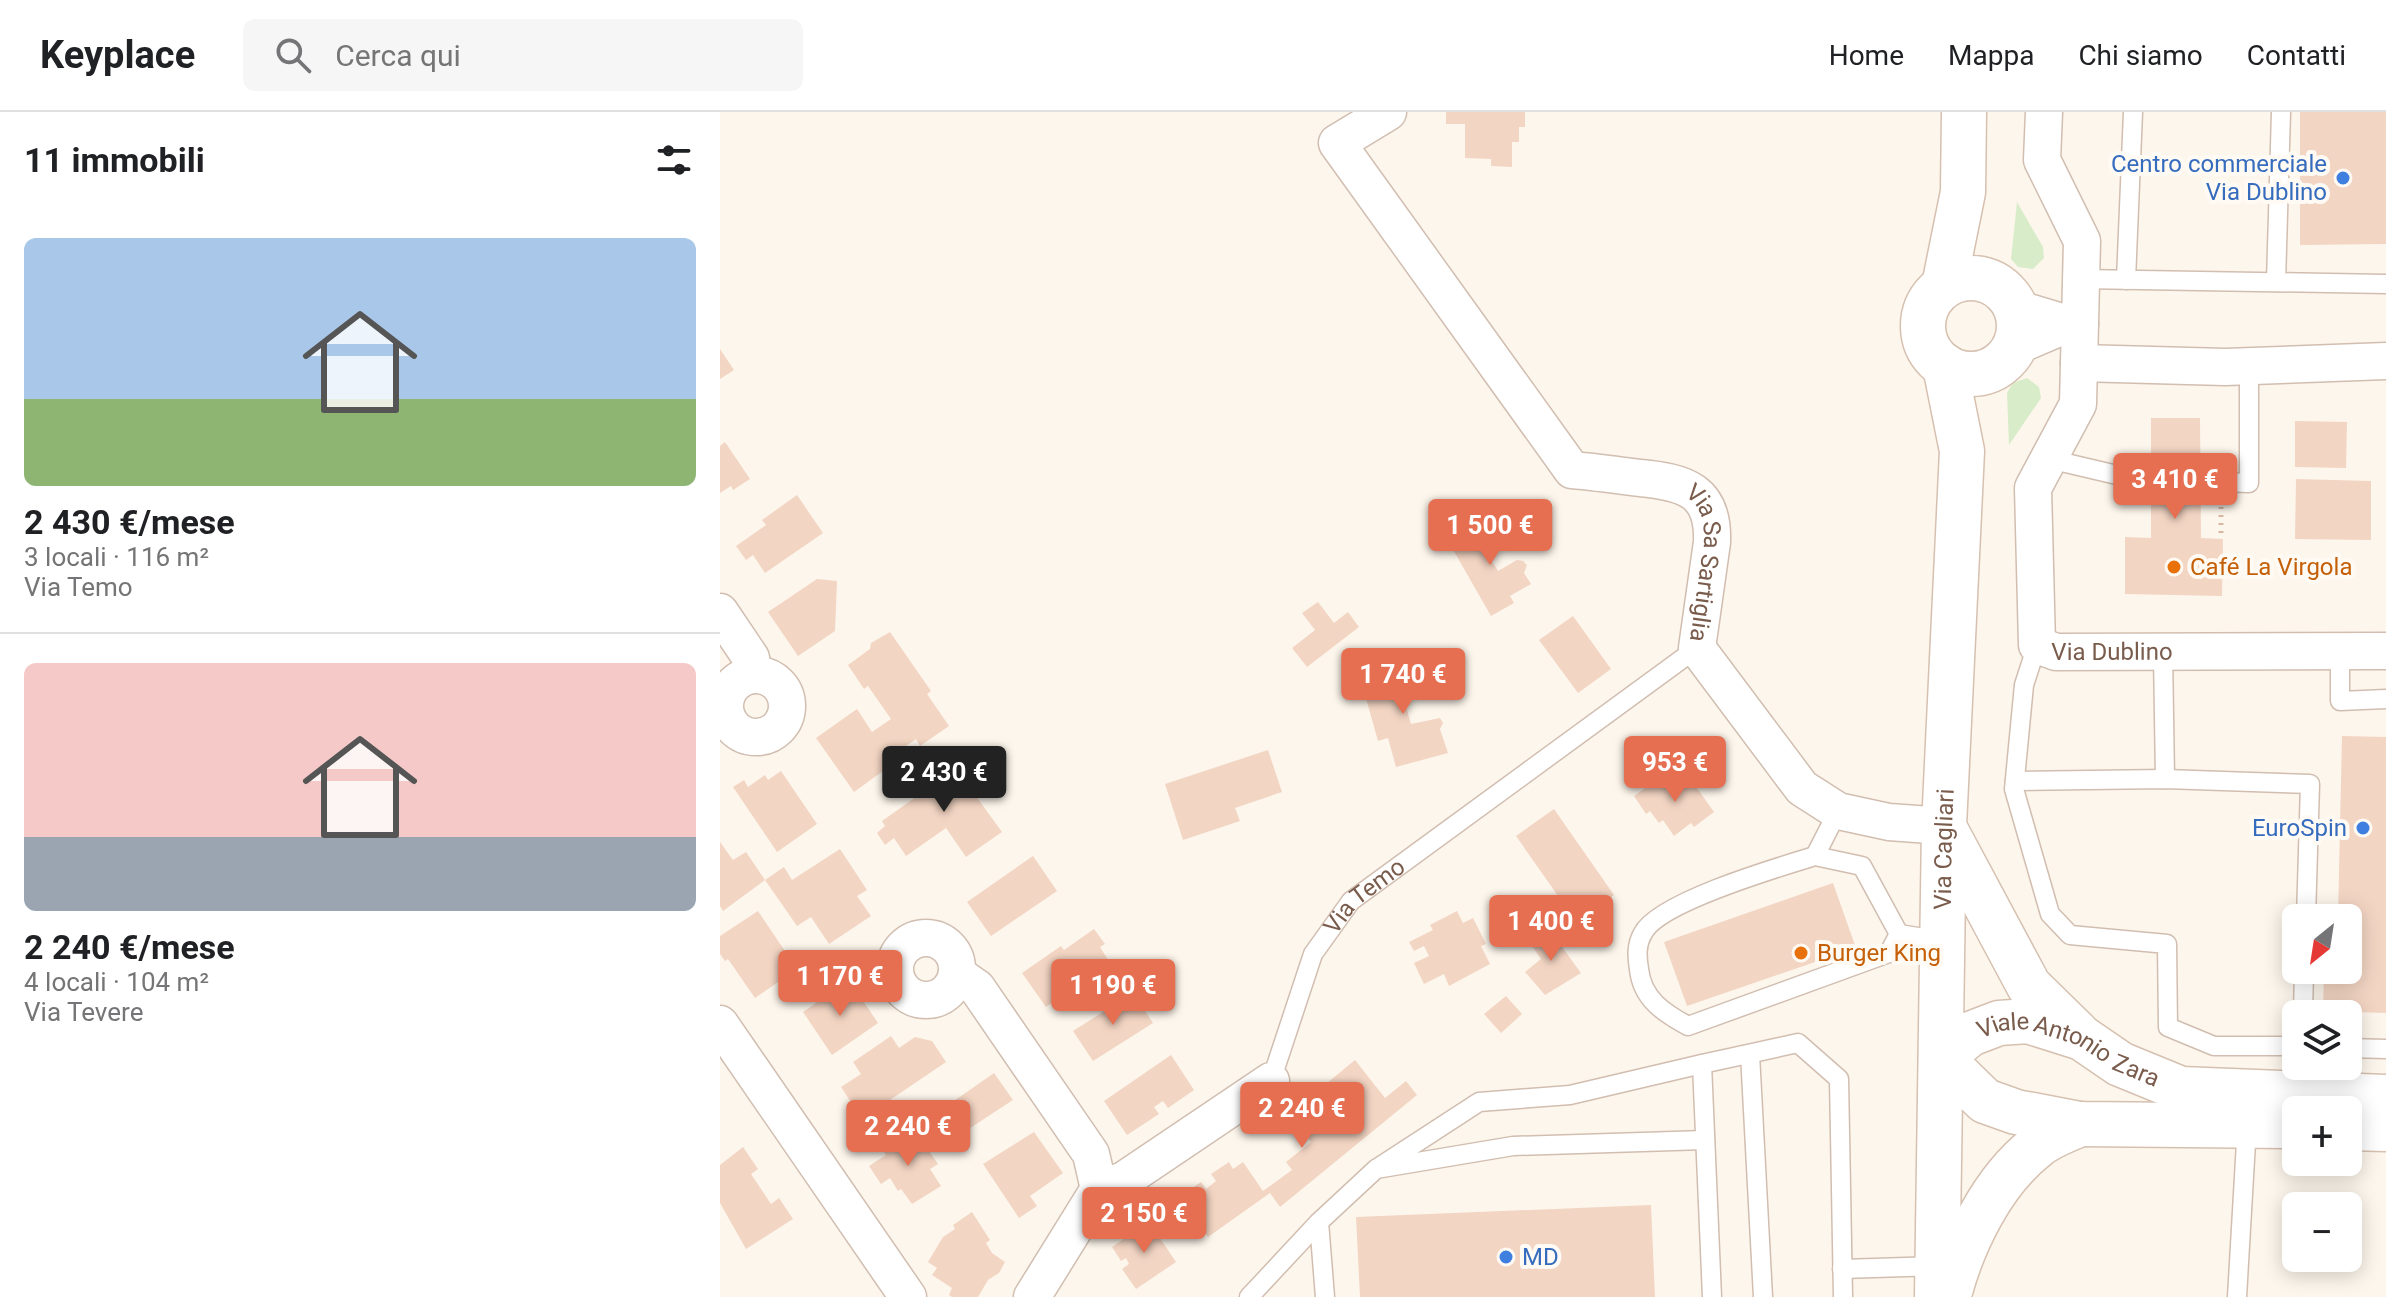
<!DOCTYPE html>
<html lang="it">
<meta charset="utf-8">
<style>
body{margin:0;font-family:Roboto,sans-serif;background:#f6f6f6;color:#202124;height:100vh;display:flex;flex-direction:column;font-size:30px;white-space:nowrap}
*{box-sizing:border-box;margin:0}
p{font-size:26px;color:#757577}
.icon{flex:none;width:44px;height:44px;fill:none;stroke:currentColor;stroke-width:2;stroke-linecap:round;stroke-linejoin:round}
.map{position:relative;flex:1;overflow:hidden}
.details{display:flex;flex-direction:column;background:#fff;width:720px}
.details>*{flex:none}
.needle{width:52px;rotate:210deg}
.tools{position:absolute;left:1562px;top:792px;display:grid;gap:16px}
.tools a{display:grid;place-items:center;width:80px;height:80px;border-radius:12px;background:#fff;box-shadow:0 4px 20px #0003;font-size:40px}
.price{position:absolute;translate:-50% -68px;padding:0 18px;border-radius:8px;background:#e76f51;color:#fff;font-size:26px;line-height:52px;filter:drop-shadow(0 2px 4px #0008)}
.price::after{content:'';position:absolute;left:50%;top:48px;width:24px;height:18px;margin-left:-12px;background:inherit;clip-path:polygon(0 0,100% 0,50% 100%)}
.price.active{background:#222;color:#fff}
ul{padding:0;list-style:none}
li{display:grid;align-content:center;gap:16px;height:424px;padding:0 24px}
li+li{border-top:2px solid #e0e0e0}
li span{display:grid;place-items:center;height:248px;border-radius:12px;color:#555}
li>.icon{margin-inline-start:auto}
span .icon{width:144px;height:144px;fill:#fffc;stroke-width:1}
li b{font-size:34px}
h2{display:flex;justify-content:space-between;align-items:center;height:96px;padding:0 24px;font-size:34px}
header{display:flex;align-items:center;gap:48px;box-sizing:border-box;height:112px;padding:0 40px;background:#fff;border-bottom:2px solid #e0e0e0}
header strong{font-size:38px}
nav{display:flex;gap:44px;margin-inline-start:auto;font-size:28px}
.search{width:560px;height:72px;background:#f6f6f6;display:flex;align-items:center;gap:20px;box-sizing:border-box;padding:0 28px;border-radius:12px;color:#757577;font-size:30px}
main{display:flex;flex:1;min-height:0}
.map>svg:first-child{display:block}
.green{fill:#d8ecc9}
.building{fill:#f3d5c3}
.lines{fill:none;stroke-linecap:round;stroke-linejoin:round}
.service-casing{stroke:#d1beb0;stroke-width:21}
.minor-casing{stroke:#d1beb0;stroke-width:39}
.secondary-casing{stroke:#d6c0b0;stroke-width:47}
.path{stroke:#d9b8a5;stroke-width:5;stroke-dasharray:2 6;stroke-linecap:butt}
.service{stroke:#fff;stroke-width:18}
.minor{stroke:#fff;stroke-width:36}
.secondary{stroke:#fff;stroke-width:44}
.shop-dot{fill:#3f7fe0;stroke:#fffaf3;stroke-width:3}
.food-dot{fill:#e8710a;stroke:#fffaf3;stroke-width:3}
.labels{text-anchor:middle;stroke-width:8;stroke-linejoin:round;paint-order:stroke}
.shop-label{font-size:24px;fill:#366cbe;stroke:#fffaf3;text-anchor:end}
.food-label{font-size:24px;fill:#c56008;stroke:#fffaf3;text-anchor:start}
.street-label{font-size:24px;fill:#7a5c4d;stroke:#fffaf3}
</style>
<header>
<strong>Keyplace</strong>
<div class="search"><svg class="icon" aria-label="search" viewBox="0 0 24 24"><circle cx="10" cy="10" r="6"/><path d="M15 15l6 6"/></svg>Cerca qui</div>
<nav><a>Home</a><a>Mappa</a><a>Chi siamo</a><a>Contatti</a></nav>
</header>
<main>
<section class="details">
<h2>11 immobili<svg class="icon" aria-label="filters" viewBox="0 0 24 24"><path d="M4 7h16M4 17h16"/><circle cx="9" cy="7" r="2"/><circle cx="15" cy="17" r="2"/></svg></h2>
<ul>
<li><span style="background:linear-gradient(#a9c7e8 65%,#8fb573 0)"><svg class="icon" aria-label="home" viewBox="0 0 24 24"><path d="M3 11l9-7 9 7M6 9v11h12V9"/></svg></span><div><b>2 430 €/mese</b><p>3 locali · 116 m²</p><p>Via Temo</p></div></li>
<li><span style="background:linear-gradient(#f6c9c9 70%,#9aa5b1 0)"><svg class="icon" aria-label="home" viewBox="0 0 24 24"><path d="M3 11l9-7 9 7M6 9v11h12V9"/></svg></span><div><b>2 240 €/mese</b><p>4 locali · 104 m²</p><p>Via Tevere</p></div></li>
</ul>
</section>
<div class="map">
<svg width="1666" height="1185" viewBox="0 0 1666 1185">
<rect width="100%" height="100%" fill="#fdf6ec"/>
<path class="green" d="M1297 90 1323 135 1324 146 1313 157 1298 155 1291 147Z
M1307 266 1319 275 1321 286 1289 333 1287 281 1293 271Z"/>
<path class="building" d="M726 0H805V15H799V30H792V55L771 54V47L745 46V12H726Z
M1580 0H1666V132L1580 133Z
M0 237 14 258 0 267Z
M1431 306H1480L1481 426 1503 427 1502 484 1405 482V425L1431 426Z
M1575 309 1627 310 1626 356 1575 355Z
M5 330 30 367 13 378 11 374 0 381V334Z
M1576 367 1651 369V428L1575 427Z
M77 383 103 421 45 461 33 443 26 448 16 434 46 413 42 408Z
M776 404 788 426 766 439 778 459 797 448 803 449 807 453 804 461 811 472 790 484 794 491 771 504 731 434Z
M97 467 117 469 115 519 78 544 48 500Z
M598 490 614 511 628 500 639 515 587 555 572 536 595 518 582 501Z
M853 504 891 557 858 581 819 528Z
M170 520 211 579 207 582 229 614 200 634 196 627 170 645 174 651 134 680 96 626 137 597 152 620 171 607 148 574 144 577 128 553 150 537 151 531Z
M697 548 706 577 683 584 691 612 720 606 723 611 720 617 728 641 676 655 668 626 658 629 642 572 669 563 667 557Z
M1622 624 1666 625V901L1603 899 1604 858H1628V806H1618Z
M548 638 562 680 515 696 520 709 463 728 445 672Z
M251 646 268 669 253 680 282 720 246 745 226 716 186 744 174 726 165 733 157 721 165 714 162 709Z
M61 659 97 712 57 740 13 675 24 668 28 675 45 663 48 668Z
M967 662 994 700 974 715 971 711 954 724 943 708 939 711 930 699 926 702 914 684 940 665 948 676Z
M834 697 894 783 882 792 876 784 850 801 796 724Z
M0 730 13 748 26 740 45 768 3 799 0 794Z
M120 737 147 778 137 784 151 804 109 832 91 805 77 814 45 768 64 755 72 768Z
M313 744 337 779 271 824 247 790Z
M1113 771 1136 836 967 894 944 830Z
M38 799 77 857 35 886 8 847 5 849 0 842V824Z
M737 799 743 811 753 806 766 832 761 834 770 852 729 874 724 862 704 872 694 851 709 844 704 834 694 839 689 830 713 818 710 813Z
M374 817 385 832 380 835 390 851 326 895 302 861 341 834 344 838Z
M829 817 861 861 825 883 805 860 821 847 807 827Z
M129 868 158 911 112 943 83 900Z
M413 881 433 911 373 949 353 919Z
M786 884 802 902 781 921 764 902Z
M171 924 179 936 195 925 212 929 226 950 142 1007 121 975 141 962 133 950Z
M451 943 474 978 448 996 443 989 434 995 439 1002 407 1023 384 989Z
M635 948 665 986 686 969 697 983 560 1095 550 1081 488 1125 469 1099 465 1102 463 1098 466 1095 460 1085 481 1070 486 1077 496 1069 491 1062 509 1050 513 1057 523 1050 543 1079 572 1058 566 1050 591 1030 583 1021 609 1000 595 981Z
M274 961 293 988 241 1022 224 996Z
M185 1020 192 1031 200 1026 218 1052 210 1057 221 1074 192 1092 181 1077 178 1079 170 1066 161 1072 149 1054 166 1043 161 1036Z
M314 1020 343 1061 310 1084 317 1094 299 1106 263 1052Z
M23 1035 38 1057 31 1062 51 1092 59 1086 73 1107 26 1137 0 1091V1053Z
M931 1093 935 1185H640L636 1105Z
M252 1100 270 1128 266 1131 272 1141 285 1150 279 1161 268 1168 258 1185H232L229 1183 232 1176 212 1163 217 1156 208 1150 223 1125 235 1117 233 1113Z
M429 1110 456 1150 416 1177 402 1157 409 1152 406 1146 401 1149 392 1135Z"/>
<g class="lines">
<defs>
<g id="service">
<path d="M1361 167 1666 172"/>
<path d="M1406 168 1413 0"/>
<path d="M1556 170 1561 0"/>
<path d="M1329 347 1414 367 1529 371V255"/>
<path d="M1317 533 1304 573 1294 677 1330 802 1350 823 1447 832 1448 915 1494 934H1576"/>
<path d="M1443 541 1445 667"/>
<path d="M1620 541V589L1666 587"/>
<path d="M1295 669 1445 667 1590 672 1586 806"/>
<path d="M1118 699 1095 744 1142 754 1179 822 1223 829"/>
<path d="M1095 744C1059 755 939 790 923 821 916 833 917 845 919 857 922 887 944 901 968 914L1169 841 1179 822"/>
<path d="M1583 902 1584 858"/>
<path d="M1628 936 1666 937"/>
<path d="M1030 942 1043 1185"/>
<path d="M982 952 1078 931 1119 967 1123 1185"/>
<path id="s1" d="M551 969 593 842 631 789 977 536"/>
<path d="M656 1057 759 990 850 983 982 952 992 1185"/>
<path d="M599 1110 605 1185"/>
<path d="M1122 1157 1218 1154"/>
<path d="M529 1185 599 1110 656 1057 793 1034 985 1028"/>
<path d="M1517 1185 1527 1013"/>
</g>
<g id="minor">
<path id="s2" d="M668 0 617 31 852 358C875 360 897 363 920 366 964 370 994 378 992 430L977 536 1082 676 1118 699 1169 710 1224 714"/>
<path id="s3" d="M1324 0 1322 48 1362 129 1358 292 1313 376 1317 533 1336 540 1666 539"/>
<path d="M1295 196 1348 212H1360"/>
<path d="M1294 235 1348 212"/>
<path d="M1359 251 1505 255 1666 249"/>
<path d="M0 500 31 546 33 563"/>
<circle cx="36" cy="594" r="31"/>
<circle cx="206" cy="857" r="31"/>
<path d="M237 862 257 876 371 1042 379 1077"/>
<path d="M0 912 188 1185"/>
<path d="M312 1185 379 1077 404 1068 551 969"/>
</g>
<g id="secondary">
<circle cx="1251" cy="214" r="48"/>
<path d="M1224 174 1243 80 1244 0"/>
<path d="M1226 719 1309 874 1357 921"/>
<path id="s4" d="M1221 946 1250 922 1279 911 1308 909 1362 926 1400 952 1461 977 1666 985"/>
<path d="M1221 946 1265 989 1296 1000 1360 1012 1576 1014"/>
<path d="M1628 1016 1666 1017"/>
<path d="M1229 1183C1243 1130 1272 1070 1316 1035 1329 1024 1345 1019 1360 1012"/>
<path id="s5" d="M1217 1185 1224 714 1242 339 1225 254"/>
</g>
</defs>
<use href="#service" class="service-casing"/>
<use href="#minor" class="minor-casing"/>
<use href="#secondary" class="secondary-casing"/>
<path class="path" d="M1501 421V392"/>
<use href="#service" class="service"/>
<use href="#minor" class="minor"/>
<use href="#secondary" class="secondary"/>
</g>
<g class="shop-dot">
<circle cx="1623" cy="66" r="8"/>
<circle cx="1643" cy="716" r="8"/>
<circle cx="786" cy="1145" r="8"/>
</g>
<g class="food-dot">
<circle cx="1454" cy="455" r="8"/>
<circle cx="1081" cy="841" r="8"/>
</g>
<g class="labels">
<g class="shop-label">
<text x="1607" y="60">Centro commerciale<tspan x="1607" dy="28">Via Dublino</tspan></text>
<text x="1627" y="724">EuroSpin</text>
<text x="802" y="1153" text-anchor="start">MD</text>
</g>
<g class="food-label">
<text x="1470" y="463">Café La Virgola</text>
<text x="1097" y="849">Burger King</text>
</g>
<g class="street-label">
<text dy="8" stroke="none"><textPath href="#s2" startOffset="662">Via Sa Sartiglia</textPath></text>
<text dy="8" stroke="none"><textPath href="#s3" startOffset="630">Via Dublino</textPath></text>
<text dy="8" stroke="none"><textPath href="#s5" startOffset="448">Via Cagliari</textPath></text>
<text dy="8" stroke="none"><textPath href="#s1" startOffset="212">Via Temo</textPath></text>
<text dy="8" stroke="none"><textPath href="#s4" startOffset="144">Viale Antonio Zara</textPath></text>
</g>
</g>
</svg>
<div class="tools">
<a><svg class="needle" viewBox="-14 -14 28 28"><path d="M0-13l5 13h-10z" fill="#e53935"/><path d="M0 13l5-13h-10z" fill="#757577"/></svg></a>
<a><svg class="icon" aria-label="layers" viewBox="0 0 24 24"><path d="M12 4l9 5-9 5-9-5zM3 14l9 5 9-5"/></svg></a>
<a>+</a>
<a>−</a>
</div>
<b class="price" style="left:1455px;top:409px">3 410 €</b>
<b class="price" style="left:770px;top:455px">1 500 €</b>
<b class="price" style="left:683px;top:604px">1 740 €</b>
<b class="price" style="left:955px;top:692px">953 €</b>
<b class="price active" style="left:224px;top:702px">2 430 €</b>
<b class="price" style="left:831px;top:851px">1 400 €</b>
<b class="price" style="left:120px;top:906px">1 170 €</b>
<b class="price" style="left:393px;top:915px">1 190 €</b>
<b class="price" style="left:582px;top:1038px">2 240 €</b>
<b class="price" style="left:188px;top:1056px">2 240 €</b>
<b class="price" style="left:424px;top:1143px">2 150 €</b>
</div>
</main>
